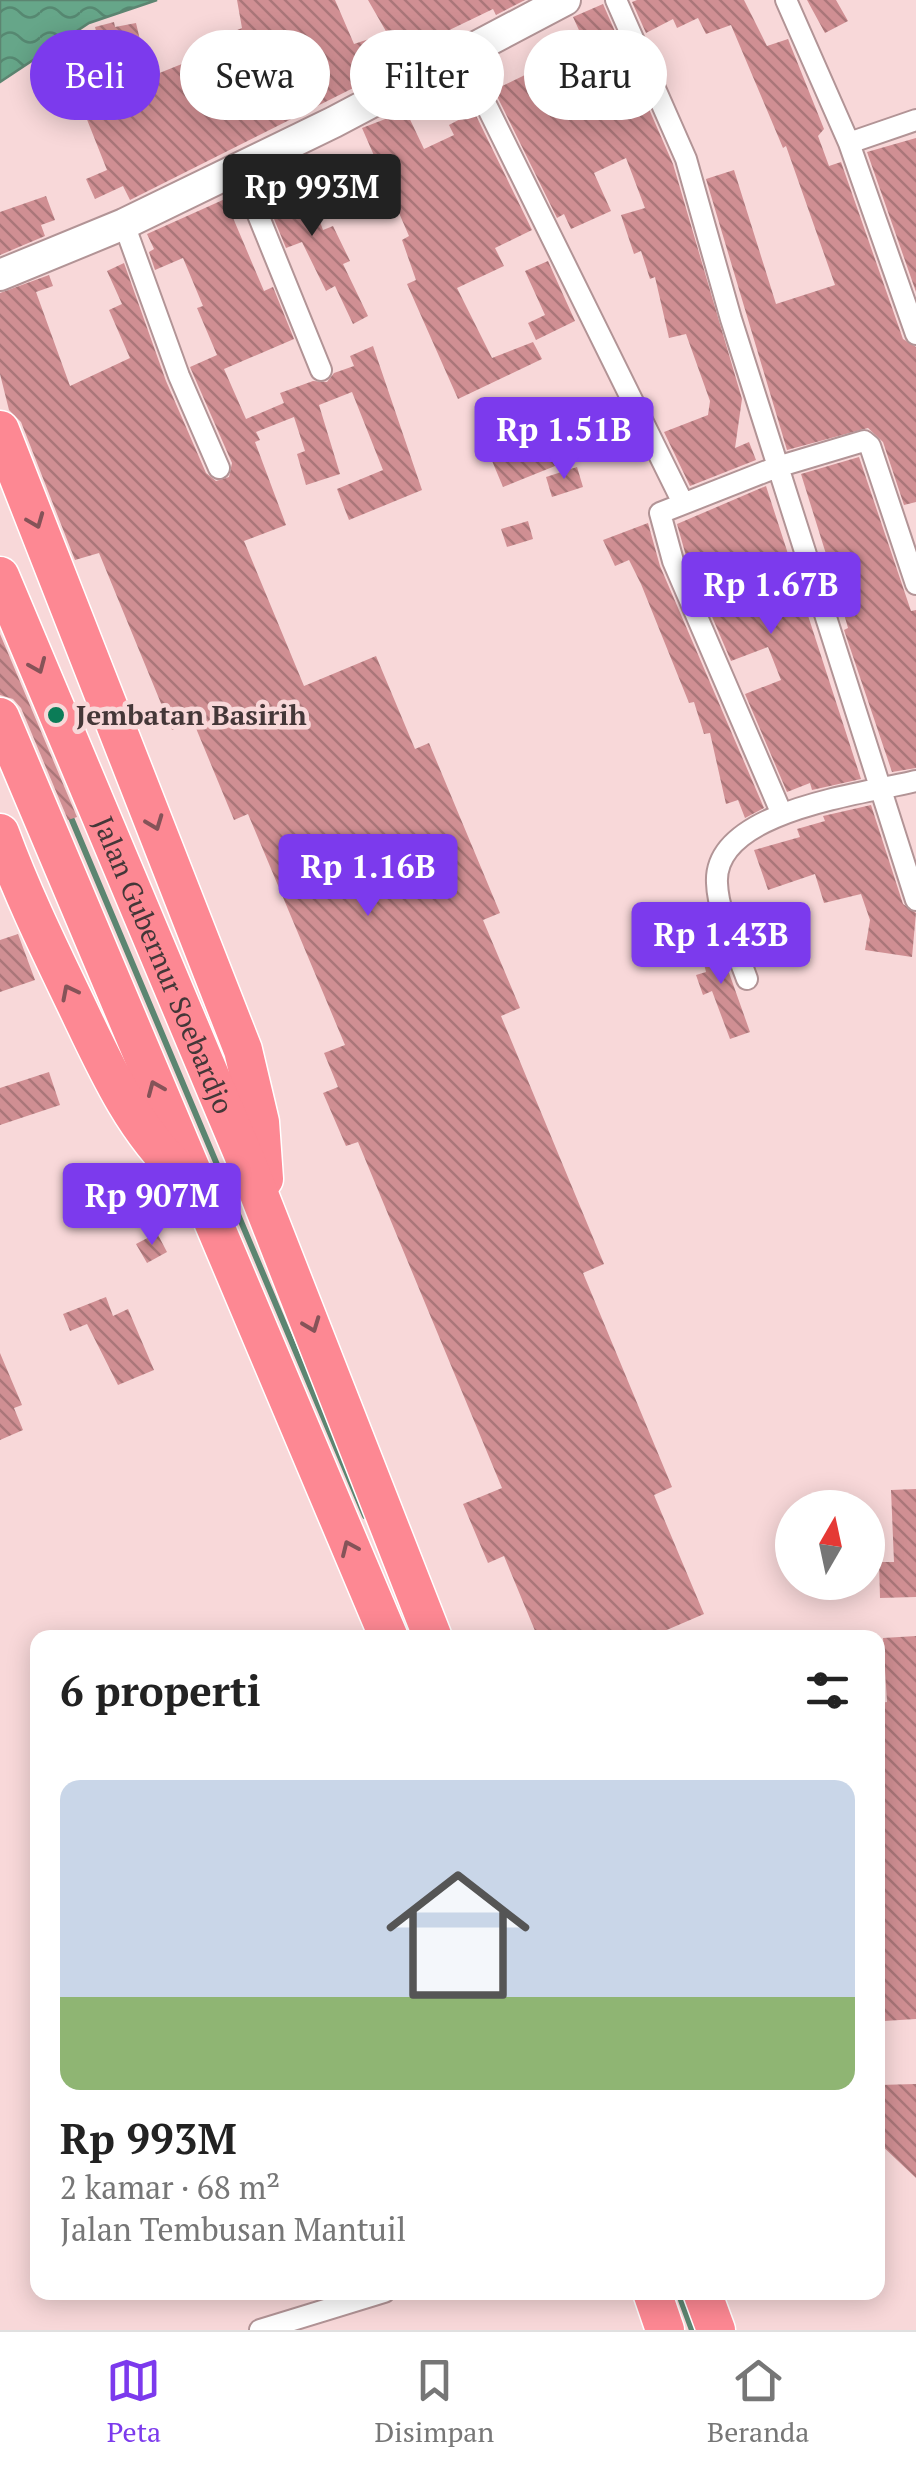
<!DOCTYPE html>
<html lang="id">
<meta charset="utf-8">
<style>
body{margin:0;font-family:"PT Serif",serif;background:#f6f6f6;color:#222;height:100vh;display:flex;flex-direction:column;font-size:38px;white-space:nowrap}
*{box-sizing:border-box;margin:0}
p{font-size:32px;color:#767676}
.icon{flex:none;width:55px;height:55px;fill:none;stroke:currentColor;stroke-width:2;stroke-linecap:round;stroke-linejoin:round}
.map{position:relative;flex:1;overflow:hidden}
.sheet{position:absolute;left:30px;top:1630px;width:855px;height:670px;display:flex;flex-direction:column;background:#fff;border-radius:20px;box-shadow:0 5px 25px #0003}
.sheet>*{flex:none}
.guide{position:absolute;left:30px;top:30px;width:858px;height:90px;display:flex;gap:20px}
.needle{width:65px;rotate:9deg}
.fabs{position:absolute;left:775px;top:1490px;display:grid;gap:20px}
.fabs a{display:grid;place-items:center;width:110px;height:110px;border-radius:50%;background:#fff;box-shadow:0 5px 25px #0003;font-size:50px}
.price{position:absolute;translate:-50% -85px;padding:0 22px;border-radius:10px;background:#7c3aed;color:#fff;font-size:32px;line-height:65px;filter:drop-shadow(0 2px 5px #0008)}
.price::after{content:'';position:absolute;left:50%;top:60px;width:30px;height:22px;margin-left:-15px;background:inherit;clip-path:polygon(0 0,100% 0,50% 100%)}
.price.active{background:#222;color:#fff}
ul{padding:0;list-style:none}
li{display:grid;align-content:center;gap:20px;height:530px;padding:0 30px}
li span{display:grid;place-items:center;height:310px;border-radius:20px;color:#555}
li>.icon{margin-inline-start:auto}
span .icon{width:180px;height:180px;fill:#fffc;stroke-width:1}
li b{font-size:42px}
h2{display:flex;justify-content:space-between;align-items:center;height:120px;padding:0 30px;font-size:42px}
.pill{padding:0 35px;border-radius:45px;background:#fff;box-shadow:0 5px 25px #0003;font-size:35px;line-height:90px}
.pill.active{background:#7c3aed;color:#fff}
.dock{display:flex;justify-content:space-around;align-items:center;height:140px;border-top:2px solid #e0e0e0;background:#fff;font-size:28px;color:#767676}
.dock a{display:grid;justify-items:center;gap:5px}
.dock .active{color:#7c3aed}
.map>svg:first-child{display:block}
.water{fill:url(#water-waves);stroke:#5c8571;stroke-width:2.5}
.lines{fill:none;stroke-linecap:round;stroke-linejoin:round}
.stream{stroke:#5c8571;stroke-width:6}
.building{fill:url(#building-back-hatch)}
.street-casing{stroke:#b29496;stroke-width:24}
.secondary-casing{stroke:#b29496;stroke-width:34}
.highway-casing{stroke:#fff;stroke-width:41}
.street{stroke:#fff;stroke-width:20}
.secondary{stroke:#fff;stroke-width:30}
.highway{stroke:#fd8893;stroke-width:38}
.oneway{stroke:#855358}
.poi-dot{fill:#0b7c57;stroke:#f8d8d9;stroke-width:4}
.labels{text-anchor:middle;stroke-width:9;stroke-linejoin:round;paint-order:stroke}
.poi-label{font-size:28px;font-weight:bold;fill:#443738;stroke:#f8d8d9;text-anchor:start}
.street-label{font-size:28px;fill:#443738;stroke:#f8d8d9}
</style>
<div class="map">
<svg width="916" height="2330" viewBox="0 0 916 2330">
<defs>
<pattern id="water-waves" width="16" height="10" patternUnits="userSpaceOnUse" patternTransform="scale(2.5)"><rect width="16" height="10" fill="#66a689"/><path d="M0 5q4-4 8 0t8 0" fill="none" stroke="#568871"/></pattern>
<pattern id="building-back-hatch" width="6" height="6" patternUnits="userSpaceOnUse" patternTransform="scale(2.5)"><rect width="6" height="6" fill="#d08f93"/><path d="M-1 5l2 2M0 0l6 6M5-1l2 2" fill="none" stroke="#aa7679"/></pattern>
</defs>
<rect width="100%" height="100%" fill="#f8d8d9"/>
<path class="water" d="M0 0H157L89 23 0 82Z"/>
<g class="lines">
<path class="stream" d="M69 813 365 1516
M678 2292 692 2330"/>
</g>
<path class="building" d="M237 0H335L354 44 387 33 368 0H525L496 15 493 9 437 36 441 44 130 200 123 186 95 199 86 179 107 170 84 112 75 116 58 76 103 56 95 27 114 22 115 27 136 23 146 65 153 62 157 74 229 45 225 35 242 28Z
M637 0H744L767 46 788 39 824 129 818 136 829 166 841 162 903 339 916 347V502L904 505 883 442 868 428 787 450 706 179 734 170 776 304 835 285 786 146 783 148 731 25 706 34 698 18 677 28 673 19 646 33 632 2Z
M807 0H836L848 21 825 33Z
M603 4 673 164 742 399 735 448 749 442 756 460 690 486 664 432 708 415 710 401 686 334 669 338 655 277 650 279 641 251 634 254 621 215 645 208 626 158 594 173 611 211 571 229 564 214 557 218 494 90 562 57 559 50 583 39 573 17Z
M464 91 532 230 495 248 504 266 457 288 492 358 533 342 542 359 458 399 407 284 416 280 402 240 409 236 362 128 406 111 424 149 454 135 449 125 464 117 453 95Z
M916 138V292L867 152Z
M273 173 278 188 304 179 323 230 333 226 350 261 343 264 368 316 353 324 335 286 326 291 302 242 286 248 258 180Z
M46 196 55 220 41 225 45 236 0 255V212Z
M225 199 264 291 273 287 294 339 224 369 246 419 284 403 280 393 313 381 327 382 334 373 354 366 350 356 373 346 422 490 349 520 337 489 383 470 352 392 319 405 340 474 306 485 297 454 305 451 294 417 256 432 260 440 255 442 286 525 244 541 304 686 376 656 415 749 429 743 500 913 483 920 520 1008 501 1016 604 1264 583 1273 672 1487 654 1495 704 1614 648 1638H538L504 1556 488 1563 463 1504 502 1488 358 1142 346 1146 323 1093 338 1087 324 1053 345 1045 248 814 234 820 193 721 172 730 99 553 75 560 21 422 9 410 0 374V293L49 275 53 286 36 292 70 386 130 358 109 310 122 304 107 271 124 263 166 381 206 473 216 481 229 477 232 463 190 367 217 355 197 308 203 306 183 258 155 270 149 252 154 249 147 234Z
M548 261 575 321 536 340 528 323 545 315 525 271Z
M531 409 555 466 503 487 479 430Z
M859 457 911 611 916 610V768L892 772 844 630 848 628 836 586 801 474Z
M577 467 583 487 552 497 546 477Z
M766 486 861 779 812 790 810 783 787 792 745 694 781 680 768 647 731 661 686 556 677 524Z
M528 521 533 539 507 547 501 529Z
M648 523 660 566 764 808 745 818 738 800 726 804 710 733 704 734 694 702 689 703 641 584 629 560 615 566 603 540Z
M0 634 77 817 68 820 21 708 13 699 0 695Z
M871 805 903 904 916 913 912 957 865 950 870 920 861 894 824 903 815 874 768 890 754 850 800 837 797 829 825 821 823 816Z
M18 934 35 980 0 992V940Z
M716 936 750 1032 730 1039 712 991 703 995 696 975 706 972 698 940Z
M49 1072 60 1105 0 1125V1088Z
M157 1233 167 1252 147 1263 136 1244Z
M106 1297 113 1316 128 1309 154 1370 118 1385 87 1324 70 1331 63 1314Z
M0 1353 22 1405 14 1408 23 1430 0 1440Z
M916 1489V1597L880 1598 879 1562H894L891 1490Z
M916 1636V2019L884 2021 878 1900V1703L887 1702 883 1638Z
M916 2084V2178L878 2142V2085Z"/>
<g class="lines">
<defs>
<path id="street" d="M616 0 686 159 731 319 916 900
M786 0 849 143 916 334
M462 56 683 503
M849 143 916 120
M239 168 321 370
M124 224 179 376 219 468
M781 812 673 561 660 513 777 467 864 441 870 446 916 584
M747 979C737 950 718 914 717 883 713 810 865 794 916 781
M260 2330 384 2292"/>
<path id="secondary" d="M0 275 124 224 334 122 565 0"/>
<g id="highway">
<path d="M0 430 243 1050 260 1122 264 1179"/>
<path id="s1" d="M0 576 248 1166 433 1638"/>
<path d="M0 717 389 1638"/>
<path d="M0 833C21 890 46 942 72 996 102 1058 130 1126 181 1173"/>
<path d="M652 2292 665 2330"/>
<path d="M702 2292 716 2330"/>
</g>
</defs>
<use href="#street" class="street-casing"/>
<use href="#secondary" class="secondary-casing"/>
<use href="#highway" class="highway-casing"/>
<use href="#street" class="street"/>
<use href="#secondary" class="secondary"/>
<use href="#highway" class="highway"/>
</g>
<defs><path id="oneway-chevron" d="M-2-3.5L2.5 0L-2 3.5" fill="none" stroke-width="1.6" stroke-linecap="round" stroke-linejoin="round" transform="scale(2.5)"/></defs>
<g class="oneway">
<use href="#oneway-chevron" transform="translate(36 521) rotate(68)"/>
<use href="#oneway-chevron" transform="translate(38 666) rotate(67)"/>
<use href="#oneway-chevron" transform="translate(155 823) rotate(69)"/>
<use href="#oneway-chevron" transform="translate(69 992) rotate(-117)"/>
<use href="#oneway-chevron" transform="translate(155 1088) rotate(-113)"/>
<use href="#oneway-chevron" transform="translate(312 1325) rotate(69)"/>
<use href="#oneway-chevron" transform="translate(349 1548) rotate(-114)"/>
</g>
<circle class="poi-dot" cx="56" cy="715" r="10"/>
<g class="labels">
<g class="poi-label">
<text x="76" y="725">Jembatan Basirih</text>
</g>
<g class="street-label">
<text dy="10" stroke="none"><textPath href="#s1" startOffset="422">Jalan Gubernur Soebardjo</textPath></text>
</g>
</g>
</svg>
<div class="fabs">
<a><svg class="needle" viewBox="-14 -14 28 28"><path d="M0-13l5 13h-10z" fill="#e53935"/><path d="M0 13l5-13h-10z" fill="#767676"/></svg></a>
</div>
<b class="price active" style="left:312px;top:239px">Rp 993M</b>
<b class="price" style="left:564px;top:482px">Rp 1.51B</b>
<b class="price" style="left:771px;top:637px">Rp 1.67B</b>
<b class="price" style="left:368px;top:919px">Rp 1.16B</b>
<b class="price" style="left:721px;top:987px">Rp 1.43B</b>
<b class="price" style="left:152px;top:1248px">Rp 907M</b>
<div class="guide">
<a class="pill active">Beli</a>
<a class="pill">Sewa</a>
<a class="pill">Filter</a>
<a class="pill">Baru</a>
</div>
<section class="sheet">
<h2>6 properti<svg class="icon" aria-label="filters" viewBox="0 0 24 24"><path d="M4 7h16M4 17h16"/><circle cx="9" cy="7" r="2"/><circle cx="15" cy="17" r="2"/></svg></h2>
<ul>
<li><span style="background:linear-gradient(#c9d6e8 70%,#8fb573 0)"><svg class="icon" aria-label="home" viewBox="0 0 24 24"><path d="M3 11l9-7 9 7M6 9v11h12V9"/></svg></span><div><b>Rp 993M</b><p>2 kamar · 68 m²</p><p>Jalan Tembusan Mantuil</p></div></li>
</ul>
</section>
</div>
<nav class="dock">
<a class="active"><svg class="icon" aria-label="map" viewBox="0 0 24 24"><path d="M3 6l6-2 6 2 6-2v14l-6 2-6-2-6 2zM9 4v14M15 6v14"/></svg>Peta</a>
<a><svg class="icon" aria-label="saved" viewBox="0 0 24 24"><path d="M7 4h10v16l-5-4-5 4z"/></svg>Disimpan</a>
<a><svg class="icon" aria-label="home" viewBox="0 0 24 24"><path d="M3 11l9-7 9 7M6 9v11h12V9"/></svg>Beranda</a>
</nav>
